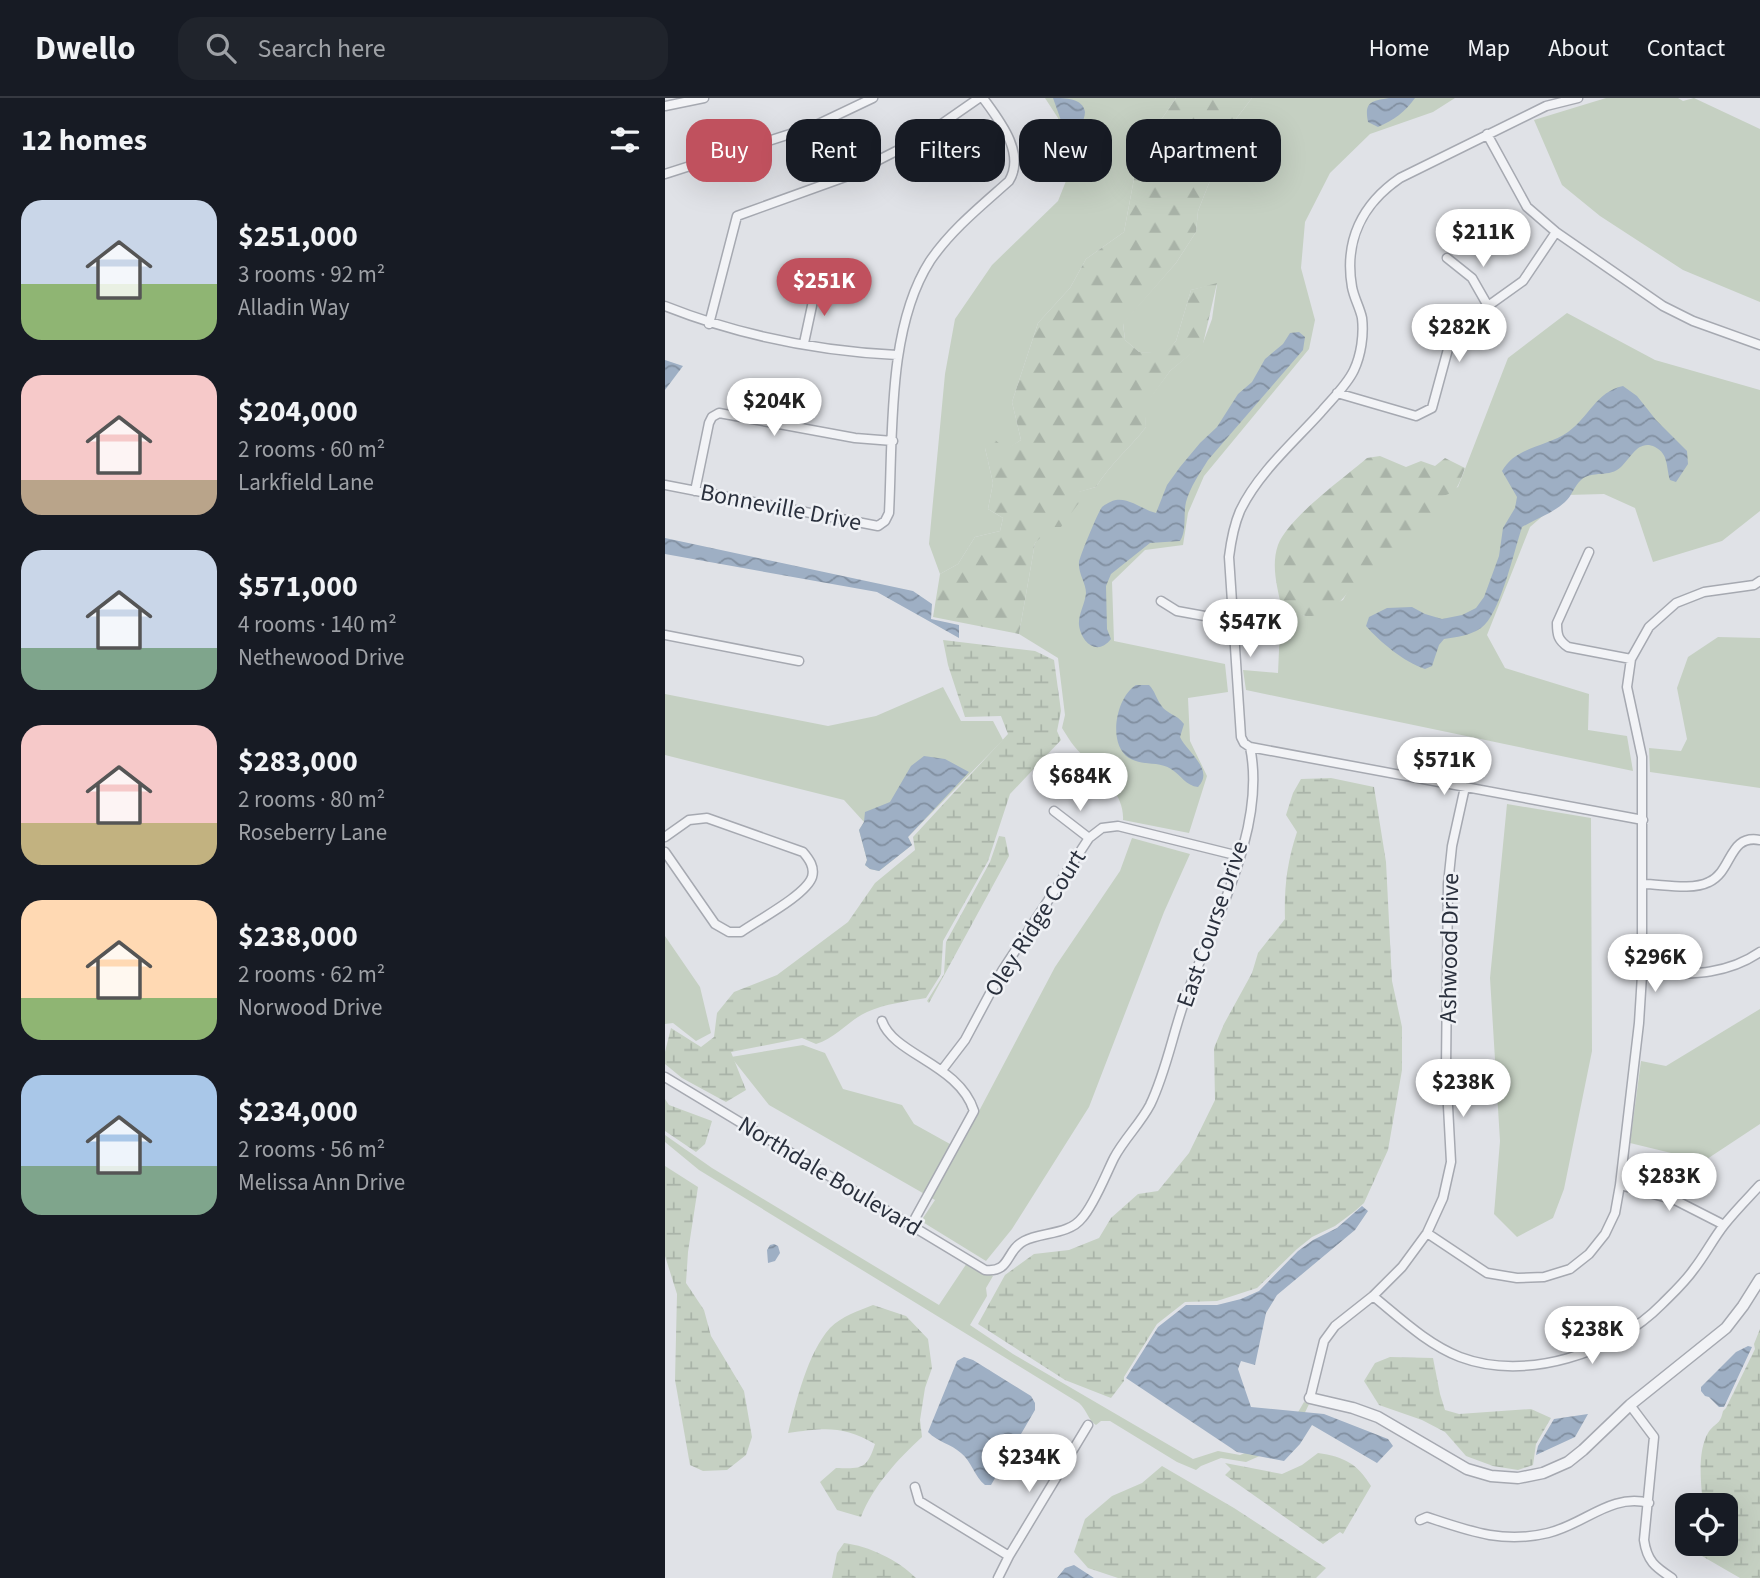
<!DOCTYPE html>
<meta charset="utf-8">
<style>
body{margin:0;font-family:"Source Sans 3",sans-serif;background:#20242c;color:#f1f3f6;height:100vh;display:flex;flex-direction:column;font-size:26px;white-space:nowrap}
*{box-sizing:border-box;margin:0}
p{font-size:23px;color:#9ea1a6}
.icon{flex:none;width:38px;height:38px;fill:none;stroke:currentColor;stroke-width:2;stroke-linecap:round;stroke-linejoin:round}
.map{position:relative;flex:1;overflow:hidden}
.drawer{display:flex;flex-direction:column;background:#171b24;width:665px}
.drawer>*{flex:none}
.top-card{position:absolute;left:21px;top:21px;width:665px;height:63px;display:flex;gap:14px}
.fabs{position:absolute;left:1010px;top:1395px;display:grid;gap:14px}
.fabs a{display:grid;place-items:center;width:63px;height:63px;border-radius:14px;background:#171b24;box-shadow:0 7px 28px #0002;font-size:35px}
.price{position:absolute;translate:-50% -60px;padding:0 16px;border-radius:24px;background:#fff;color:#222;font-size:23px;line-height:46px;filter:drop-shadow(0 2px 4px #0008)}
.price::after{content:'';position:absolute;left:50%;top:42px;width:21px;height:16px;margin-left:-10px;background:inherit;clip-path:polygon(0 0,100% 0,50% 100%)}
.price.current{background:#c0515e;color:#fff}
ul{padding:0;list-style:none}
li{display:flex;align-items:center;gap:21px;height:175px;padding:0 21px}
li span{display:grid;place-items:center;flex:none;width:196px;height:140px;border-radius:21px;color:#555}
li>.icon{margin-inline-start:auto}
span .icon{width:84px;height:84px;fill:#fffc;stroke-width:1}
li b{font-size:30px}
h2{display:flex;justify-content:space-between;align-items:center;height:84px;padding:0 21px;font-size:30px}
.pill{padding:0 24px;border-radius:21px;background:#171b24;box-shadow:0 7px 28px #0002;font-size:24px;line-height:63px}
.pill.current{background:#c0515e;color:#fff}
header{display:flex;align-items:center;gap:42px;box-sizing:border-box;height:98px;padding:0 35px;background:#171b24;border-bottom:2px solid #363941}
header strong{font-size:33px}
nav{display:flex;gap:38px;margin-inline-start:auto;font-size:24px}
.search{width:490px;height:63px;background:#20242c;display:flex;align-items:center;gap:18px;box-sizing:border-box;padding:0 24px;border-radius:21px;color:#9ea1a6;font-size:26px}
main{display:flex;flex:1;min-height:0}
.map>svg:first-child{display:block}
.green{fill:#c5d0c2}
.forest{fill:url(#forest-firs)}
.wetland{fill:url(#wetland-marsh)}
.water{fill:url(#water-waves)}
.lines{fill:none;stroke-linecap:round;stroke-linejoin:round}
.minor-casing{stroke:#a6a9b1;stroke-width:11}
.tertiary-casing{stroke:#a6a9b1;stroke-width:13}
.minor{stroke:#f2f3f6;stroke-width:8}
.tertiary{stroke:#f2f3f6;stroke-width:10}
.labels{text-anchor:middle;stroke-width:5;stroke-linejoin:round;paint-order:stroke}
.street-label{font-size:24px;fill:#2a303d;stroke:#eff1f5}
</style>
<header>
<strong>Dwello</strong>
<div class="search"><svg class="icon" aria-label="search" viewBox="0 0 24 24"><circle cx="10" cy="10" r="6"/><path d="M15 15l6 6"/></svg>Search here</div>
<nav><a>Home</a><a>Map</a><a>About</a><a>Contact</a></nav>
</header>
<main>
<section class="drawer">
<h2>12 homes<svg class="icon" aria-label="filters" viewBox="0 0 24 24"><path d="M4 7h16M4 17h16"/><circle cx="9" cy="7" r="2"/><circle cx="15" cy="17" r="2"/></svg></h2>
<ul>
<li><span style="background:linear-gradient(#c9d6e8 60%,#8fb573 0)"><svg class="icon" aria-label="home" viewBox="0 0 24 24"><path d="M3 11l9-7 9 7M6 9v11h12V9"/></svg></span><div><b>$251,000</b><p>3 rooms · 92 m²</p><p>Alladin Way</p></div></li>
<li><span style="background:linear-gradient(#f6c9c9 75%,#b9a48a 0)"><svg class="icon" aria-label="home" viewBox="0 0 24 24"><path d="M3 11l9-7 9 7M6 9v11h12V9"/></svg></span><div><b>$204,000</b><p>2 rooms · 60 m²</p><p>Larkfield Lane</p></div></li>
<li><span style="background:linear-gradient(#c9d6e8 70%,#7fa58c 0)"><svg class="icon" aria-label="home" viewBox="0 0 24 24"><path d="M3 11l9-7 9 7M6 9v11h12V9"/></svg></span><div><b>$571,000</b><p>4 rooms · 140 m²</p><p>Nethewood Drive</p></div></li>
<li><span style="background:linear-gradient(#f6c9c9 70%,#c2b280 0)"><svg class="icon" aria-label="home" viewBox="0 0 24 24"><path d="M3 11l9-7 9 7M6 9v11h12V9"/></svg></span><div><b>$283,000</b><p>2 rooms · 80 m²</p><p>Roseberry Lane</p></div></li>
<li><span style="background:linear-gradient(#ffd9b3 70%,#8fb573 0)"><svg class="icon" aria-label="home" viewBox="0 0 24 24"><path d="M3 11l9-7 9 7M6 9v11h12V9"/></svg></span><div><b>$238,000</b><p>2 rooms · 62 m²</p><p>Norwood Drive</p></div></li>
<li><span style="background:linear-gradient(#a9c7e8 65%,#7fa58c 0)"><svg class="icon" aria-label="home" viewBox="0 0 24 24"><path d="M3 11l9-7 9 7M6 9v11h12V9"/></svg></span><div><b>$234,000</b><p>2 rooms · 56 m²</p><p>Melissa Ann Drive</p></div></li>
</ul>
</section>
<div class="map">
<svg width="1095" height="1480" viewBox="0 0 1095 1480">
<defs>
<pattern id="forest-firs" width="22" height="20" patternUnits="userSpaceOnUse" patternTransform="scale(1.75)"><rect width="22" height="20" fill="#c5d0c2"/><path d="M5 1l3.5 6h-7zM16 11l3.5 6h-7z" fill="#a9b3a8"/></pattern>
<pattern id="wetland-marsh" width="20" height="14" patternUnits="userSpaceOnUse" patternTransform="scale(1.75)"><rect width="20" height="14" fill="#c5d0c2"/><path d="M1 5h8M5 5V1M11 12h8M15 12V8" fill="none" stroke="#a9b3a8"/></pattern>
<pattern id="water-waves" width="16" height="10" patternUnits="userSpaceOnUse" patternTransform="scale(1.75)"><rect width="16" height="10" fill="#9eafc4"/><path d="M0 5q4-4 8 0t8 0" fill="none" stroke="#818fa0"/></pattern>
</defs>
<rect width="100%" height="100%" fill="#e0e2e7"/>
<path class="green" d="M380 0H511L474 54 459 134 421 161 405 190 373 225 347 304 356 342 341 352 320 350 328 385 323 411 338 420 335 433 310 439 293 466 275 476 264 446 280 276 290 221 327 167 393 103 405 73 393 20Z
M587 0H790L768 14 705 36 665 75 640 124 636 170 650 222 644 251 539 378 523 415 518 447 480 452 447 484 449 543 560 566 563 594 523 600 525 643 542 678 524 735 458 722C460 692 427 669 409 648 405 643 401 636 397 630L400 617 393 560 354 536 370 445 413 394 431 389C445 366 465 350 481 329L479 308 505 273 538 245 547 221 552 186 526 192 511 243 500 256 474 254 460 242 458 225 511 165 531 134 533 113 554 60 555 42Z
M941 0H1013L1018 3 1029 0 1095 31V204L1018 172 935 118 897 87 869 22Z
M902 215 990 262 1095 292V413L1057 443 988 464 970 410 939 396 902 397 865 429 822 537 840 570 924 596 923 632 962 638 968 673 581 592 578 572 613 575 616 507 640 518 678 502 685 489 716 463 765 400 793 389 843 260Z
M1053 539 1095 540V690L985 674 984 650 1016 653 1022 641 1012 590 1023 559Z
M278 589 296 623H328L338 642 243 739 247 747 214 773 205 771 200 767 202 762 194 732 199 724 179 702 0 657V596L163 628 211 618Z
M842 706 926 720 927 953 899 1091 888 1120 852 1139 829 1116 835 1043 825 880Z
M467 740 525 756 499 814 424 1009 347 1131 321 1163 256 1123 270 1102 104 1007 66 959 138 947 160 955 178 991 237 1007 249 1026 294 1051 390 869 455 773Z
M0 838 35 889 46 935 31 943 8 925 0 926Z
M1095 911V1026L1039 1063 965 1045 976 963 1001 968Z
M0 1037 47 1070 274 1207 302 1165 328 1178 321 1190 322 1198 305 1227 348 1256 528 1361 553 1353 575 1357 618 1340 639 1304 644 1306 626 1344 581 1364 556 1360 536 1368 531 1372 512 1364 445 1323H436L431 1327C423 1322 422 1312 414 1305L34 1072 0 1044Z"/>
<path class="forest" d="M511 0H587L555 42 554 60 533 113 531 134 511 165 458 226 460 242 474 254 500 255 511 243 526 192 552 185 538 246 505 273 480 308 481 329C465 350 445 366 431 389L414 394 416 402 396 429H386L370 445 354 536 268 519 275 476 293 466 310 439 335 433 338 420 323 411 328 385 320 350 329 341 341 351 356 342 347 304 373 225 405 190 421 161 459 134 474 54Z
M715 358 741 369 756 363 770 368 780 360 800 370C791 394 792 396 766 400L767 415 756 432 686 489C677 505 661 519 641 518 633 517 623 510 616 507 612 488 606 467 613 447 623 420 679 380 702 360Z"/>
<path class="wetland" d="M278 542 370 553 389 562 396 613 392 633 396 642 345 696 323 763 278 843 276 876 261 900C242 903 220 906 202 914 184 922 171 940 151 946L137 940 66 954 81 992 61 1004 17 980 0 966V954L6 930 36 949 49 939 52 915 69 894 112 877 183 824 210 785 250 752 248 739 343 636 336 618 300 619 283 567Z
M666 680 709 689 721 764 727 883 737 929V972L723 1052 699 1105 690 1113 670 1128 647 1139 632 1151 592 1190 552 1203 520 1204 492 1226 459 1279V1283L446 1300 400 1282 313 1226 340 1177 369 1156 404 1152 434 1140 446 1120 473 1096 493 1093 524 1055 550 1002 549 950 559 926 587 875 593 855 620 821C619 790 622 764 632 734L621 717 628 695 636 681Z
M334 738 340 739 344 758 264 905 262 903 279 876 281 844 325 764Z
M0 1001 4 1007 47 1023 40 1046 31 1054 0 1033Z
M0 1068 33 1089 23 1154 21 1185 39 1212 46 1238 79 1293 87 1339 81 1357 62 1372 38 1373 25 1367 10 1282 12 1196 0 1158Z
M208 1207 241 1218 263 1241 267 1270 260 1290 255 1322 257 1339C233 1361 208 1388 196 1419L172 1412 155 1384 171 1370C197 1371 202 1371 210 1346 178 1327 158 1330 123 1335 131 1304 143 1254 165 1230 177 1218 193 1213 208 1207Z
M1095 1231V1480H1075L1030 1454 1033 1446H1060V1407H1038C1036 1386 1032 1354 1043 1335 1050 1324 1055 1328 1058 1313L1061 1310 1090 1251 1089 1246Z
M725 1259 768 1260 775 1296 780 1312 794 1316 866 1311 886 1320 871 1346 868 1367 853 1372 828 1368 801 1358 780 1334 757 1322 714 1307 699 1283 710 1265Z
M653 1355C679 1359 692 1365 706 1388L678 1436 675 1434 658 1446 560 1377 566 1371 560 1365 617 1376 637 1367Z
M497 1368 569 1410 661 1470 651 1480H453L423 1470 409 1454 420 1421 447 1398 477 1385Z
M179 1445C204 1448 233 1462 251 1480H167L172 1455Z"/>
<path class="water" d="M388 0C400 0 418 0 420 14 420 20 416 25 418 30 422 44 433 46 437 64L432 69 404 45Z
M724 0H750C740 14 729 22 713 29L703 24C699 4 706 3 724 0Z
M634 234 640 239 638 252 543 362C535 375 525 389 521 404 518 416 522 433 515 443L485 445 446 476 441 488 442 531 446 541C432 559 416 544 414 527 413 517 420 506 421 495 421 485 413 476 414 464 415 458 433 414 437 409 439 407 448 402 451 402 465 400 478 412 491 415L502 387 515 369 535 345 552 329 573 296 587 284 600 261 618 246 625 235Z
M0 262 18 268 0 292Z
M958 288 972 298 991 322 1022 353 1023 366 1011 384 1005 382C1001 370 1004 356 990 349 973 341 966 360 956 369 945 380 927 372 916 382 909 388 907 398 900 404 888 415 871 421 857 429 849 453 835 517 816 530 804 538 792 539 779 541L774 547 767 568 760 571C739 564 715 544 701 528L704 519 722 510 747 509 760 516 777 521 797 517 811 510 819 499 834 458 838 430 850 410 852 399 837 373C851 348 882 349 903 334 924 319 931 294 958 288Z
M0 440 248 493 267 506 266 521 294 527V540L212 494 0 456Z
M471 587H484C490 593 491 600 496 607 501 616 512 616 519 626L515 639C522 654 550 672 533 689 521 688 516 677 506 671 494 663 477 668 464 660 442 646 451 599 471 587Z
M259 658 280 661 304 674 243 739 247 747 214 773 205 771 200 767 202 762 194 732 199 724 200 714 225 704 246 668Z
M697 1108 703 1113 690 1132 612 1197 601 1215 590 1267 576 1263 573 1271 586 1309 659 1316 723 1341 728 1348 712 1365 647 1327 635 1346 619 1363 572 1354 461 1280 493 1229 521 1207H552L576 1201 594 1193 633 1153 648 1142 672 1130Z
M109 1146 113 1148 115 1155 110 1163 103 1165 102 1152 105 1147Z
M1083 1248 1087 1249 1059 1309H1054L1044 1299 1040 1298 1036 1293V1289L1071 1254Z
M299 1259 308 1262 366 1298 370 1305V1312L326 1387H320C309 1378 307 1364 296 1355 286 1346 273 1344 263 1334L292 1263Z
M923 1316 910 1339 871 1357 873 1348 889 1321Z
M409 1467 429 1480H392L400 1470Z"/>
<g class="lines">
<defs>
<path id="minor" d="M0 8 39 0
M822 36 862 109 891 134 998 208 1028 223 1095 247
M0 76 147 29 208 0
M782 160 807 180 823 208
M0 208C73 237 154 253 232 257
M44 226 72 118 180 79 255 41 314 0
M139 245 151 189
M672 295 751 318 767 310 786 240 798 220 823 208 858 183 891 134
M0 387 213 428 220 423 224 415C228 337 222 230 265 163 286 132 316 108 344 83 361 55 334 22 318 0
M30 393 44 325 47 319 54 315 190 340 228 343
M924 454 892 525C892 537 893 542 903 549L966 561
M496 503 512 513 567 523
M0 537 134 563
M585 649 978 722
M389 713 424 740
M0 739 24 722 42 720 138 754C144 761 150 769 147 779 141 797 93 822 76 834H64L50 826 0 754
M978 786C997 786 1026 793 1044 784 1068 773 1063 736 1095 742
M977 877C1019 876 1059 879 1095 854
M217 923C229 957 294 966 309 1013L247 1126
M277 972 300 942 337 873 424 740 437 730 453 728 574 758
M0 979 320 1172C346 1175 340 1153 359 1143 376 1134 404 1137 417 1120 429 1107 441 1076 449 1060 459 1041 475 1026 485 1007 502 972 508 933 522 896 549 822 602 730 585 649L579 645 576 639 564 459C566 443 569 427 575 413 593 375 629 344 656 314 667 301 682 287 689 272 696 257 699 237 697 220 695 210 689 200 687 189 679 143 697 106 735 80L881 8 913 0
M955 1087 1010 1102 1059 1127
M762 1135 822 1175 852 1180 879 1179 905 1171 924 1156 940 1136 950 1115 955 1087 974 925 977 877V659L962 589 966 561 984 529 1011 505 1039 494 1089 487 1095 483
M708 1198C735 1220 762 1246 795 1259 861 1284 949 1255 997 1206 1008 1195 1020 1184 1029 1171 1040 1157 1048 1141 1059 1127 1070 1113 1083 1100 1095 1087
M645 1300 659 1243 670 1228 708 1198 737 1169 762 1135 778 1100 786 1064 781 971 783 786 787 748 800 689
M965 1307 989 1339 979 1442C982 1463 990 1469 1007 1480
M250 1389 254 1403 344 1458
M755 1422 762 1419C804 1433 838 1446 883 1435 920 1426 946 1395 984 1405
M333 1480 344 1458 423 1327"/>
<path id="tertiary" d="M645 1300 688 1310 713 1319 802 1371 826 1378 853 1380 878 1375 903 1364 918 1352 965 1307 1061 1230 1078 1208 1095 1181"/>
</defs>
<use href="#minor" class="minor-casing"/>
<use href="#tertiary" class="tertiary-casing"/>
<use href="#minor" class="minor"/>
<use href="#tertiary" class="tertiary"/>
</g>
<g class="labels">
<g class="street-label">
<text transform="translate(116 409) rotate(11)" y="8">Bonneville Drive</text>
<text transform="translate(370 825) rotate(-58)" y="8">Oley Ridge Court</text>
<text transform="translate(547 826) rotate(-71)" y="8">East Course Drive</text>
<text transform="translate(784 850) rotate(-89)" y="8">Ashwood Drive</text>
<text transform="translate(165 1078) rotate(31)" y="8">Northdale Boulevard</text>
</g>
</g>
</svg>
<div class="fabs">
<a><svg class="icon" aria-label="locate" viewBox="0 0 24 24"><circle cx="12" cy="12" r="6"/><path d="M12 2v4M12 18v4M2 12h4M18 12h4"/></svg></a>
</div>
<b class="price" style="left:818px;top:171px">$211K</b>
<b class="price current" style="left:159px;top:220px">$251K</b>
<b class="price" style="left:794px;top:266px">$282K</b>
<b class="price" style="left:109px;top:340px">$204K</b>
<b class="price" style="left:585px;top:561px">$547K</b>
<b class="price" style="left:779px;top:699px">$571K</b>
<b class="price" style="left:415px;top:715px">$684K</b>
<b class="price" style="left:990px;top:896px">$296K</b>
<b class="price" style="left:798px;top:1021px">$238K</b>
<b class="price" style="left:1004px;top:1115px">$283K</b>
<b class="price" style="left:927px;top:1268px">$238K</b>
<b class="price" style="left:364px;top:1396px">$234K</b>
<div class="top-card">
<a class="pill current">Buy</a>
<a class="pill">Rent</a>
<a class="pill">Filters</a>
<a class="pill">New</a>
<a class="pill">Apartment</a>
</div>
</div>
</main>
